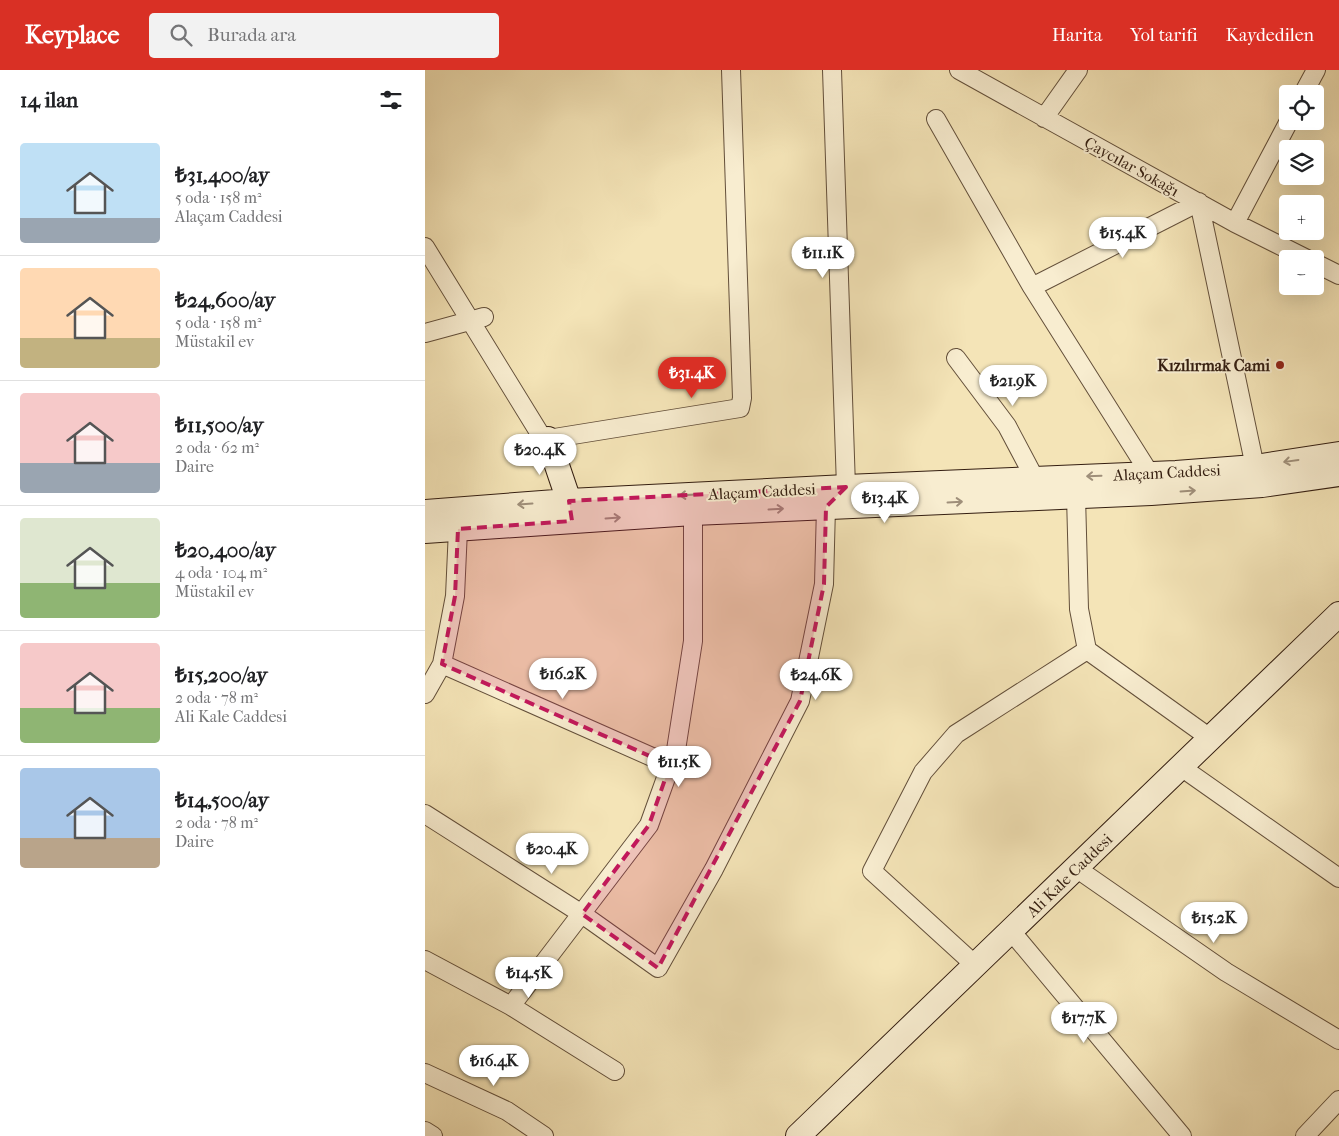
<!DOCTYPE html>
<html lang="tr">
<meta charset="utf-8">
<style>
body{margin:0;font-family:"IM FELL French Canon",serif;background:#f2f2f2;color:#202124;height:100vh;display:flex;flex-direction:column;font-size:19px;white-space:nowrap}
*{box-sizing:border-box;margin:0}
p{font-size:16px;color:#757577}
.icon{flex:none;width:28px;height:28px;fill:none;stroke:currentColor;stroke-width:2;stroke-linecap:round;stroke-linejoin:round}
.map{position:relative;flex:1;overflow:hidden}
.side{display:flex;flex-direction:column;background:#fff;width:425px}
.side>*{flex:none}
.tools{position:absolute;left:854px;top:15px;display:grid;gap:10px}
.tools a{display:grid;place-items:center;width:45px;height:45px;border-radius:5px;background:#fff;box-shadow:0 5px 20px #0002;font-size:25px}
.price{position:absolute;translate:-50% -42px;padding:0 11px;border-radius:18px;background:#fff;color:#222;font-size:16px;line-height:32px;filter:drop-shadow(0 1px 2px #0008)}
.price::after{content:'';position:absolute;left:50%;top:30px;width:15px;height:11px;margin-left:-8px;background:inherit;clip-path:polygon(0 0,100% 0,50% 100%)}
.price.active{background:#d93025;color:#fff}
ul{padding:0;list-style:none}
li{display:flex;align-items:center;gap:15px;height:125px;padding:0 20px}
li+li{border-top:1px solid #e0e0e0}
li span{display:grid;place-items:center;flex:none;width:140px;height:100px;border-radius:5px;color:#555}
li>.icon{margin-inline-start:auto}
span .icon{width:60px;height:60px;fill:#fffc;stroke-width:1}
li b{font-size:21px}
h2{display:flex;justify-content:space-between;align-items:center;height:60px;padding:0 20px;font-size:21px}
header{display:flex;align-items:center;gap:30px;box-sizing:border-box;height:70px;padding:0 25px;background:#d93025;color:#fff}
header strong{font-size:24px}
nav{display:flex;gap:28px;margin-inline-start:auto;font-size:18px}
.search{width:350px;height:45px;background:#f2f2f2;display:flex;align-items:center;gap:12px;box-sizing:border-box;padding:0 18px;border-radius:5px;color:#757577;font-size:19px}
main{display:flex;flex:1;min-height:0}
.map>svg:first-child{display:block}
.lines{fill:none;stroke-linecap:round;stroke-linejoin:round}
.minor-casing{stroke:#634f3a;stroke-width:20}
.secondary-casing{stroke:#331d10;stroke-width:26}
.minor{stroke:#f8edd0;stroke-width:18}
.secondary{stroke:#f8edd0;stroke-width:24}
.oneway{stroke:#9f8f7a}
.marked{fill:#c2185b;fill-opacity:0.2;stroke:#c2185b;stroke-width:4;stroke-dasharray:10 6;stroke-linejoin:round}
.poi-dot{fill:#8f2418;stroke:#f8edd0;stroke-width:2}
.labels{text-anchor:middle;stroke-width:4;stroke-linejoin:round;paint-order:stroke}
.street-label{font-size:16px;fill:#331d10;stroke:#f8edd0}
.poi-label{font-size:16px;font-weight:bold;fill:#331d10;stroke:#f8edd0;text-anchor:end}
</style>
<header>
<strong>Keyplace</strong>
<div class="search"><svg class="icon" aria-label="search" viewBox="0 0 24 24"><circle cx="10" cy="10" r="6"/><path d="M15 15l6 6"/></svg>Burada ara</div>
<nav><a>Harita</a><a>Yol tarifi</a><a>Kaydedilen</a></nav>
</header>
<main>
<section class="side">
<h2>14 ilan<svg class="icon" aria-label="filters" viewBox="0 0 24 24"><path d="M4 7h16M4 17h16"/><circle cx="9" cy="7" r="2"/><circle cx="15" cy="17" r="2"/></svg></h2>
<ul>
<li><span style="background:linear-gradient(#bfe0f5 75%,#9aa5b1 0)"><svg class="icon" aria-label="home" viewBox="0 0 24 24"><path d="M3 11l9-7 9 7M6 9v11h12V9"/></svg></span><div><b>₺31,400/ay</b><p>5 oda · 158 m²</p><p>Alaçam Caddesi</p></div></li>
<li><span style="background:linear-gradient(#ffd9b3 70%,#c2b280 0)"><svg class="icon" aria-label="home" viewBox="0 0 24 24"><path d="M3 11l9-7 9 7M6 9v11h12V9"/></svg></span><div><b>₺24,600/ay</b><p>5 oda · 158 m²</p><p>Müstakil ev</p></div></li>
<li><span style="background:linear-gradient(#f6c9c9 70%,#9aa5b1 0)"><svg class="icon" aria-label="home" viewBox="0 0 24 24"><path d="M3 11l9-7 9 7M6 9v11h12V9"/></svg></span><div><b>₺11,500/ay</b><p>2 oda · 62 m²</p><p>Daire</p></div></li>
<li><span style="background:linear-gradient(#dfe7d0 65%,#8fb573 0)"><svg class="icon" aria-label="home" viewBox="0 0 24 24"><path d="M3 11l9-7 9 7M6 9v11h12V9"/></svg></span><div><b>₺20,400/ay</b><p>4 oda · 104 m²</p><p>Müstakil ev</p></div></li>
<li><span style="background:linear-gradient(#f6c9c9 65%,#8fb573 0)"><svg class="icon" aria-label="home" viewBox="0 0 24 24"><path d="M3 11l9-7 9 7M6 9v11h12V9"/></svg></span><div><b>₺15,200/ay</b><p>2 oda · 78 m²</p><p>Ali Kale Caddesi</p></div></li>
<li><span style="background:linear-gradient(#a9c7e8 70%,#b9a48a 0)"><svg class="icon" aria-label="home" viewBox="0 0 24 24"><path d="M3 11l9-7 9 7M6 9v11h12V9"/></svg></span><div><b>₺14,500/ay</b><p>2 oda · 78 m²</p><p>Daire</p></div></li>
</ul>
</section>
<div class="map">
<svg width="914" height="1066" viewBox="0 0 914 1066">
<rect width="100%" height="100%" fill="#f4e4b7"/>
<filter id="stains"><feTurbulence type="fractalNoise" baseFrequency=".004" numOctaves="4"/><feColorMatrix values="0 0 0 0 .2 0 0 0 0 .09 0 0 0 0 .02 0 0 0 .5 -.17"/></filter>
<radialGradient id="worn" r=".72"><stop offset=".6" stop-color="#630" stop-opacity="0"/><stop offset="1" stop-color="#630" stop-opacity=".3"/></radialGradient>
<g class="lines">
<defs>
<path id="minor" d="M407 0 421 417
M534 0 810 153 882 189
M878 24 891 0
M619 48 653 0
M511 49 607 217 725 404
M810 153 864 51
M0 177 115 364 123 369 315 338 317 328 306 0
M890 193 914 205
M607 217 774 132 830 397
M0 263 59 247
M531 288 582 356 610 409
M651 426 654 539 662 580 785 668
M17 594 245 695
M0 624 17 594 30 526 33 459
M756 697 914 808
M0 744 157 844 233 898 289 799 375 631 399 514 401 437
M651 798 801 902 914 970
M586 861 757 1066
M0 890 86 936 190 1001
M550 895 447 801 498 702 531 664 662 580
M86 936 224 755 251 680 268 571V443
M0 1003 82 1041 119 1066
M0 1061 8 1066
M880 1066 914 1030"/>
<path id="secondary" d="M123 369 144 431 146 447
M0 442 144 431 421 417 751 403 830 397 914 384
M0 461 268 443 726 423 837 415 914 404
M373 1066 914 544"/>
</defs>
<use href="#minor" class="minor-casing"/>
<use href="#secondary" class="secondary-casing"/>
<use href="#minor" class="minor"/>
<use href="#secondary" class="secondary"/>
</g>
<defs><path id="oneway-shaft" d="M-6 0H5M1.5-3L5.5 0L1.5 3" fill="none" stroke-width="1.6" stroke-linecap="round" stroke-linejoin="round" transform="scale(1.25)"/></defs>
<g class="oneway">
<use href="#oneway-shaft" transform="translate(866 391) rotate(172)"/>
<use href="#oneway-shaft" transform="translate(669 406) rotate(178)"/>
<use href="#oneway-shaft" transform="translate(763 421) rotate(-4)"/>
<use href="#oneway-shaft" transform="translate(262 425) rotate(177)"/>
<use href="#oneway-shaft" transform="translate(530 432) rotate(-3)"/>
<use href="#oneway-shaft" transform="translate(100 434) rotate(176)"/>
<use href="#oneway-shaft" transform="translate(351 439) rotate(-3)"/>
<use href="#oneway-shaft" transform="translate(188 448) rotate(-4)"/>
</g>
<path class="marked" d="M421 417 401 437 399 514 375 631 233 898 157 844 224 755 245 695 17 594 30 526 33 459 147 451 144 431Z"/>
<circle class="poi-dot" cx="855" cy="295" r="5"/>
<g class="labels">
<g class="street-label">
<text transform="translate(707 96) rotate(29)" y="6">Çaycılar Sokağı</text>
<text transform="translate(742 402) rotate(-3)" y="6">Alaçam Caddesi</text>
<text transform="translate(337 421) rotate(-3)" y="6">Alaçam Caddesi</text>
<text transform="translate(644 805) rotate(-44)" y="6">Ali Kale Caddesi</text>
</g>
<g class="poi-label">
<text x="845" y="301">Kızılırmak Cami</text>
</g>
</g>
<rect width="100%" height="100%" filter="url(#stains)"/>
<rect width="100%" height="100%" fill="url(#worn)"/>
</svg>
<div class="tools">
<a><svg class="icon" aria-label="locate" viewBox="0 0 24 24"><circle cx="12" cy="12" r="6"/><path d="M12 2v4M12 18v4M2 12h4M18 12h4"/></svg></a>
<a><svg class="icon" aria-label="layers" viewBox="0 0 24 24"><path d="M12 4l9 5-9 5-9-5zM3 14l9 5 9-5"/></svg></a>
<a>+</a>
<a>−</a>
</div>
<b class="price" style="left:698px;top:189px">₺15.4K</b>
<b class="price" style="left:398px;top:209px">₺11.1K</b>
<b class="price active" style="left:267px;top:329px">₺31.4K</b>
<b class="price" style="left:588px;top:337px">₺21.9K</b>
<b class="price" style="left:115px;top:406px">₺20.4K</b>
<b class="price" style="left:460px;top:454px">₺13.4K</b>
<b class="price" style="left:138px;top:630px">₺16.2K</b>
<b class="price" style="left:391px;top:631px">₺24.6K</b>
<b class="price" style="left:254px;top:718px">₺11.5K</b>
<b class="price" style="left:127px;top:805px">₺20.4K</b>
<b class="price" style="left:789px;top:874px">₺15.2K</b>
<b class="price" style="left:104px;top:929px">₺14.5K</b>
<b class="price" style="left:659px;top:974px">₺17.7K</b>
<b class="price" style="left:69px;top:1017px">₺16.4K</b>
</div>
</main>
